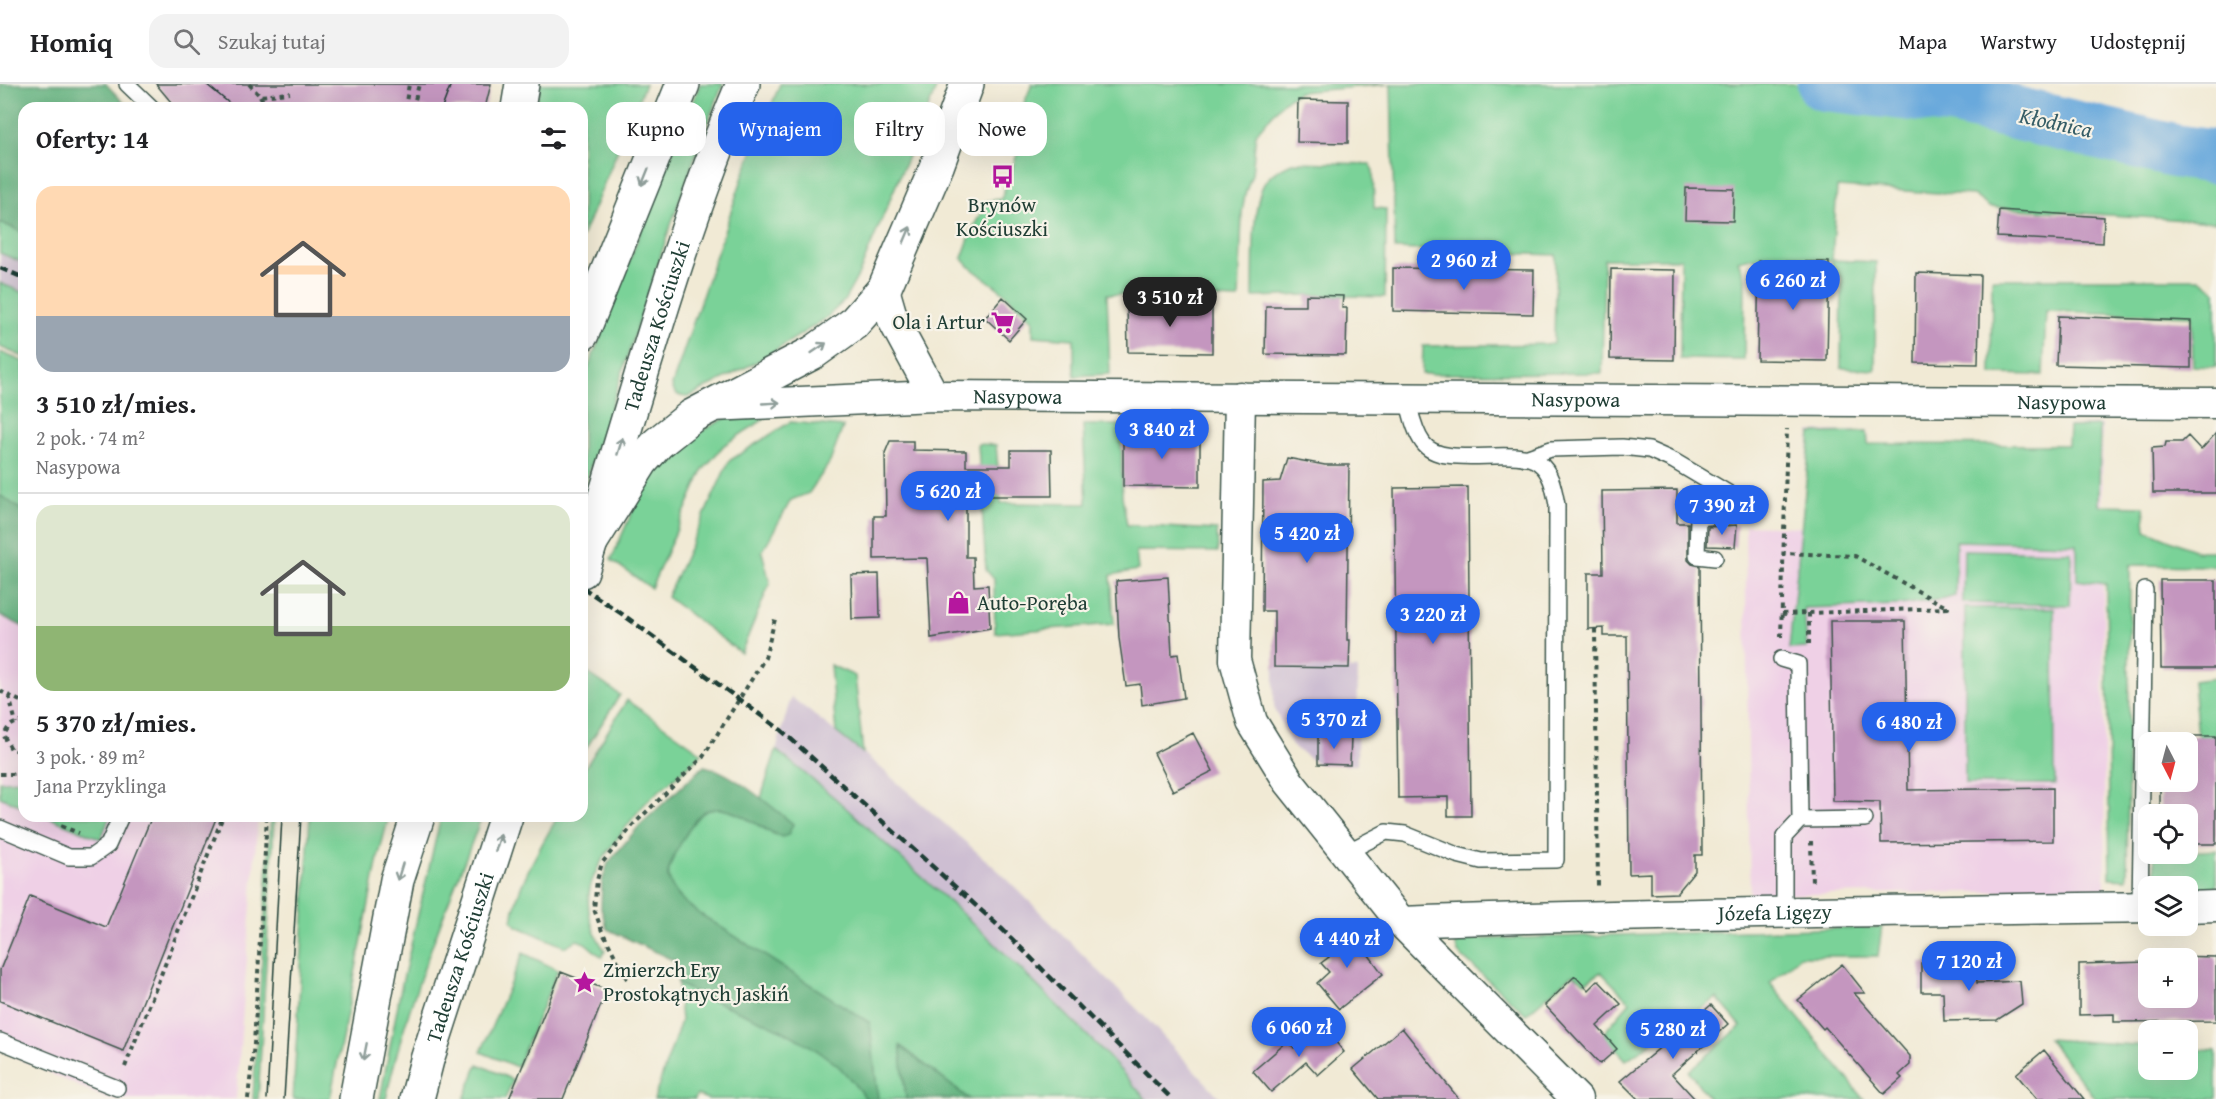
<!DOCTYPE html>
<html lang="pl">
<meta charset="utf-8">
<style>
body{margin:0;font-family:"Gentium Book Plus",serif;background:#f2f2f2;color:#202124;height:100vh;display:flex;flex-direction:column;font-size:22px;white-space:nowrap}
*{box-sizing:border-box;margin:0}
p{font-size:20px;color:#757577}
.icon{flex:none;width:33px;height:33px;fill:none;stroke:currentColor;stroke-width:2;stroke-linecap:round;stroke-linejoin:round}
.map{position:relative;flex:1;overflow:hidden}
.details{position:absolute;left:18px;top:18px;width:570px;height:720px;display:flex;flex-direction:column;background:#fff;border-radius:18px;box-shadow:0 6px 24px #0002}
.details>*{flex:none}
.top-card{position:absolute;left:606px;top:18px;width:570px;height:54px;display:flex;gap:12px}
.needle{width:39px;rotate:174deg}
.tools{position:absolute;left:2138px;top:648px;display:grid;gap:12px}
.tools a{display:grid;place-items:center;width:60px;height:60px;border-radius:12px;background:#fff;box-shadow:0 6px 24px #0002;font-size:30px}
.price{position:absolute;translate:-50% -51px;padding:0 14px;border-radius:21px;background:#2563eb;color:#fff;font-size:20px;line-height:39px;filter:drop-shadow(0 2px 3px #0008)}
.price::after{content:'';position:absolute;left:50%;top:36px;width:18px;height:14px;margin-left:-9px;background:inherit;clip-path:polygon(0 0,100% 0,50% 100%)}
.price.selected{background:#222;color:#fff}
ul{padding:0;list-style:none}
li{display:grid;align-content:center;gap:12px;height:318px;padding:0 18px}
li+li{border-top:2px solid #e0e0e0}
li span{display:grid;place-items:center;height:186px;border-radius:18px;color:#555}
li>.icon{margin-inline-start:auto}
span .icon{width:108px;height:108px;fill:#fffc;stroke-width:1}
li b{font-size:26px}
h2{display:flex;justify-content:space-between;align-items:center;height:72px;padding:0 18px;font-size:26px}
.chip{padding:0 21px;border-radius:18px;background:#fff;box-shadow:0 6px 24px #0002;font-size:21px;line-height:54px}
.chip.selected{background:#2563eb;color:#fff}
header{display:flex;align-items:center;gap:36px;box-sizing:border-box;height:84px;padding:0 30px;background:#fff;border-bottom:2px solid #e0e0e0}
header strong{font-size:28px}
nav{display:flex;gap:33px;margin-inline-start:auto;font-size:21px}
.search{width:420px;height:54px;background:#f2f2f2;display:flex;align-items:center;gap:15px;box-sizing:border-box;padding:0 21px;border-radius:18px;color:#757577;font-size:22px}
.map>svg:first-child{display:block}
.built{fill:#efd0e6}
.industrial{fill:#cdbed2}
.green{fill:#7ad298;stroke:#4c8866;stroke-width:1.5}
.forest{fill:#63b480;stroke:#41785a;stroke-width:1.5}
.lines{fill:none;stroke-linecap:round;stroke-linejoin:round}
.river{stroke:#69a9dc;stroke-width:54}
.building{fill:#c496bf}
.lane-casing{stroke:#3e574c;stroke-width:18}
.street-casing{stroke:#3e574c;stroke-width:33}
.secondary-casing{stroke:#3e574c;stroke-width:36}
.path{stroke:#3e574c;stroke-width:4;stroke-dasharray:4.5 4.5;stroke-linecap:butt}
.lane{stroke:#fff;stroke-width:15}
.street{stroke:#fff;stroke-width:30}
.secondary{stroke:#fff;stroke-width:33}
.tram{stroke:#1f3d34;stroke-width:1.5}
.rail{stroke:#1f3d34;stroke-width:4.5;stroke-dasharray:9 4.5;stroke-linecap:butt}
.oneway{stroke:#8f9e9a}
.labels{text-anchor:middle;stroke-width:4.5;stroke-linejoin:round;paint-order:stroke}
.poi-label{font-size:21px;fill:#1f3d34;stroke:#f7f3e8;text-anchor:start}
.street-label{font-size:21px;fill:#1f3d34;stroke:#f7f3e8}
.water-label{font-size:22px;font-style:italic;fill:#355d66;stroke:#f7f3e8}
</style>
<header>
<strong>Homiq</strong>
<div class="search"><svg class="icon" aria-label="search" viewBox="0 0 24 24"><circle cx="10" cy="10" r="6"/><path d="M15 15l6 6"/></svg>Szukaj tutaj</div>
<nav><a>Mapa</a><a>Warstwy</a><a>Udostępnij</a></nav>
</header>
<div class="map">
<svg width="2216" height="1015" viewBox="0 0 2216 1015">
<rect width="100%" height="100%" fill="#f7f3e8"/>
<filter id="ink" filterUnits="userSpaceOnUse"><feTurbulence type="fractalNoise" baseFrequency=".0167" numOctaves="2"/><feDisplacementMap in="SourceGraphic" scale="12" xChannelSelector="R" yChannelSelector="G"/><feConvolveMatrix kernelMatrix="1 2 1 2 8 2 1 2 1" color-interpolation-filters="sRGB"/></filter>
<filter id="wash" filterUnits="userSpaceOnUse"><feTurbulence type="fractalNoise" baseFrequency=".008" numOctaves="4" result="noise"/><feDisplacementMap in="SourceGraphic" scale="24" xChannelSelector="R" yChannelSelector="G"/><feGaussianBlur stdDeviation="1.35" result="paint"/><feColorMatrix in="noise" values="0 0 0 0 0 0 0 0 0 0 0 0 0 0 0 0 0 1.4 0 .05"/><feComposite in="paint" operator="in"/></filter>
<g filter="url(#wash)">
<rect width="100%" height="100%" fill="#f1ead5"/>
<path class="built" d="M2102 340 2105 806 1750 811 1745 441 1801 443 1810 347H1868L1869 360 2068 361V342Z
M0 531 24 543V732H258L236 1015H106L0 966Z"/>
<path class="industrial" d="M0 169 24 179V209L0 199Z
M1274 583 1358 585 1357 681 1318 680 1292 662 1274 623Z
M791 613 836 648 842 650 1002 790 1147 935 1221 1015H1146L1103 967 990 855 835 714 776 666Z"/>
<path class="green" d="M540 0H645L582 153V24H536Z
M700 0H723C669 133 630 272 582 408V300L664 87Z
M780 0H938L859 190 844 217 825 235 762 275 690 312C682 314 673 311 672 301L744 89Z
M1032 0H1977L2052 11 2216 60V138L1989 123 1973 111 1837 103 1832 176 1876 178 1875 286 1841 284 1842 195 1832 182V177L1751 174 1738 177 1745 194 1744 276 1680 275 1681 175H1604L1602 289 1422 290 1423 262 1554 260 1556 171 1395 165 1391 0 1299 8 1284 17 1256 49 1252 90 1245 110 1242 129 1239 215 1107 210 1110 290 1074 292V255L1033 252V236L1002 207 971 184 962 174 972 146 987 117 1001 115 1018 68 1010 54Z
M1294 78 1370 80 1373 87 1374 124 1386 125 1385 213 1306 211 1253 213C1254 186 1251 122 1264 100 1270 89 1283 83 1294 78Z
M0 138 24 149V179L0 169Z
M1992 195H2199L2216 207V283L2193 282 2192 232 2046 227 2043 291 1991 290Z
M0 199 24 209V273L0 263Z
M0 268 24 278V428L0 411Z
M733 330 766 334 724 361 703 386 651 504 611 476 645 398 679 359Z
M790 338 843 343 830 378 809 409 791 416 762 468 770 499 741 569 667 513 729 377Z
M1083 341H1121L1122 412 1127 441 1217 446 1218 468 1136 467 1138 486 1111 491 1114 540 995 549 994 495 986 486 978 360 996 361 1001 419 1087 420Z
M2100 342 2099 421 2144 422 2146 446 2196 467H2216V482L2130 481 2127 795 2110 794 2106 500 2077 496V460L1956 457 1955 512 1945 515 1900 521 1804 524 1807 564 1789 565 1811 349 1867 348 1868 360 2068 361 2069 343Z
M1964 466 2071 468 2070 521 1963 519Z
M1965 524H2054L2055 700H1965Z
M830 581 855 592 863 669 836 648Z
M588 589 620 611 582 671V605Z
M2216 594V676L2200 674 2193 597Z
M627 616 702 669C686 686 667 699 650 715 640 723 632 736 623 747 591 788 573 818 605 867L602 873 585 859 577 856 565 863 517 842 512 837C517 800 540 764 558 732H582V689Z
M776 666 835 714 990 855 1103 967 1146 1015H969L901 962 906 1015H878L869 939 697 828C685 819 672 809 669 793 666 780 692 736 703 729 707 726 715 725 720 725 739 727 758 742 775 751L793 740 761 714Z
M24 696V723L0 713V697Z
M45 732H110L101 755Z
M271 732H274L273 760 258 1015H253Z
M310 732H389L378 774 330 1015H293Z
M441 732H482C447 824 406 918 386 1015H380L401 904Z
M2216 766V809L2187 810V802H2156L2154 770H2187V768Z
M1882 843 1878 872H1800L1770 899 1864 1015H1709L1689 987 1741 942 1717 914 1626 976 1603 950 1630 918 1601 888 1585 898 1573 890 1526 930 1458 869 1454 856Z
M523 869 558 886 517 983 481 968Z
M678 900C731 927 789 942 836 980 848 990 856 1004 867 1015H708L697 1011 695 1015H654L681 937Z
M2048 955 2148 962V986H2187V965L2216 967V1015H2096Z
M478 980 513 996 505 1015H464Z"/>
<path class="forest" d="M0 0H106L129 24H24V149L0 138Z
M0 411 24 428V543L0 531Z
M704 682C731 687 771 722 793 740L788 751 782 753C763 746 737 724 718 725 714 725 707 726 704 728 693 734 667 780 668 792 671 808 685 819 697 828L870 939 878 1015H867C856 1004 848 990 836 980 789 942 731 927 678 900L675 877 607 845 601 824 602 798 608 779 640 741Z
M900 962 969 1015H906Z"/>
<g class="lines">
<path class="river" d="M1824 0 1956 15 2174 67 2216 73"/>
</g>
<g id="blocks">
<path class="building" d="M156 0H491L485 24H176Z
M1298 16 1348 17V59L1297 58Z
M1686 104 1734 105 1733 137 1685 136Z
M1999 126 2104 133 2103 159 1997 153Z
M1759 177 1829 178 1827 277 1757 276Z
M1393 184 1534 186 1533 230 1393 227Z
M1611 185 1675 186 1674 276 1610 275Z
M1916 189 1980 191 1978 280 1915 279Z
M1306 211 1343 212 1342 224H1347L1346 271 1265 270 1266 222H1306Z
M1003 213 1027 235 1009 256 985 234Z
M1127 219H1212V269L1128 268Z
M2058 232 2191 237V284L2056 281Z
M2216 349V409H2153L2152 364 2165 363 2166 358H2182L2188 352 2201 366Z
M1123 350H1200V403L1123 402Z
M890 357H913V366L966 367V382H1011V366H1051L1052 412H966V473H973L974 502 988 501 990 544 931 554 927 474 874 475V432H886L885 369Z
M1287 374 1325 381H1349L1347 556H1350L1349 584 1274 583V527H1262L1263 398 1280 397Z
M1468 403 1471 732H1448V713L1398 714 1394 404Z
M1677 406V439H1688V476L1692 480 1700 482 1702 771H1695V787L1677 809 1651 810V789L1629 790 1627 552H1604V544L1588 545V489H1603L1602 407Z
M1737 441 1735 463 1707 462 1708 443Z
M879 490 880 534 852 535 851 491Z
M1168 493 1172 571 1178 570 1184 614 1142 621 1140 600 1126 602 1119 554 1116 497Z
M2160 496H2216V584H2161Z
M1830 537H1905L1908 706 2053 704V757L1881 759 1880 718 1833 717Z
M1193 649 1213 687 1173 707 1154 669Z
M1318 651 1351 652 1350 681 1318 680Z
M2191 652H2216V760H2187V730H2160V698H2187V669H2191Z
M152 732H217L123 967 0 917V886L30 812 106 843Z
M1346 845 1352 852 1354 851 1383 890 1339 925 1317 899 1329 888 1321 879 1329 873 1322 864Z
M2172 872 2216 873V937L2114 938V930L2079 931V880L2148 878V914H2187V874H2172Z
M1976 876 1977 899 2020 897 2022 920 1997 936 1944 937 1943 908H1921V879Z
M1842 880 1865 909H1854L1910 972V981L1899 991 1902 994 1884 1010 1825 943 1823 945 1798 916Z
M561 888 607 906 563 1015H509Z
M1575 892 1588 906 1598 896 1621 920 1597 942 1617 965 1600 980 1545 921Z
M1711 921 1728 940 1672 990 1695 1015H1638L1620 997Z
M1322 941 1344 968 1318 991 1306 978 1271 1008 1253 987 1288 957 1294 964Z
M1402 944 1459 1015H1378L1353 985Z
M2044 966 2084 1015H2037L2016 990Z"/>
</g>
</g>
<g filter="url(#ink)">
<use href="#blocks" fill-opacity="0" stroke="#3e574c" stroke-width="1.5"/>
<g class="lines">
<defs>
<path id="lane" d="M127 0 152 24
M1525 374 1551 365 1622 363 1649 366 1674 377 1728 409V431L1698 434 1697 472 1715 474
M1781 575 1798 580 1800 736 1784 753V828
M1800 736 1865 735
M0 744 69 773H91L108 761 121 732
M1345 769 1386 748 1405 750 1457 771 1481 777 1556 776 1557 421C1554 406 1552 389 1539 379 1516 361 1442 386 1423 359 1414 347 1411 329 1407 315
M2140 823 2145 506
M0 957 117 1004"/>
<g id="street">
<path d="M884 205 893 236 934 312"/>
<path d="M1240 313 1235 576 1252 638 1289 698 1401 838 1577 1015"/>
<path id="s1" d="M712 322 934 312 2216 319"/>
<path d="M2187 823 2216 822"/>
<path id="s2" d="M1401 838C1650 829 1899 827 2148 823"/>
</g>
<g id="secondary">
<path d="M518 24 522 0"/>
<path d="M582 250 683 0"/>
<path d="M591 458 642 377 658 359 692 332 814 268 853 240 884 205 937 82 967 0"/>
<path id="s3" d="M582 487C633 324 676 157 743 0"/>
<path d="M356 1015 397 796 418 732"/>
<path id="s4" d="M417 1015 427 976 506 732"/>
</g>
</defs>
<use href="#lane" class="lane-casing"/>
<use href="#street" class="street-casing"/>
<use href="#secondary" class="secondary-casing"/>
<path class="path" d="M249 0 260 12 290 9
M260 12 268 24
M405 24 409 0
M413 24 419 0
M1809 529V560
M1782 530 1948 524 1855 472 1784 469
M1595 545 1598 802
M1781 553 1787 345
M0 607 24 619
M9 612 16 639
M24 639C14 636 7 643 4 652L11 665 20 667 24 666
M20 667 24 682
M0 690H24
M61 742 79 749
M1811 757 1812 800
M627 895 602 847 594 825 597 796 602 779 634 740 703 673 765 574 775 535
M125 983 223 732
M248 1015 254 960 267 732"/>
<use href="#lane" class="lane"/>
<use href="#street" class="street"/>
<use href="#secondary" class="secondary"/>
<path class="tram" d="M206 0 235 24
M442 24 451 0
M267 1015 282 732
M284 1015 301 732"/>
<path class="rail" d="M0 184 24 194
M582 503 622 530 781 646 1003 846 1172 1015"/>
</g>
<defs><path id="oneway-shaft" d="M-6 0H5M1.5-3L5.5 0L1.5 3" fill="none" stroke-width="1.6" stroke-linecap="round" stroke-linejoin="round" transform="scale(1.5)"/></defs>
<g class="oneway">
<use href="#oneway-shaft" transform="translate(645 93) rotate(112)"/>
<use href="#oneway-shaft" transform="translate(907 151) rotate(-67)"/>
<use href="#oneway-shaft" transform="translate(819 264) rotate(-34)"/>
<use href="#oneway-shaft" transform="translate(771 319) rotate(-3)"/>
<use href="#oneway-shaft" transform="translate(620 362) rotate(-73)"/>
<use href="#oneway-shaft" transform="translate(498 759) rotate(-73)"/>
<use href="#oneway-shaft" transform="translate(400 788) rotate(107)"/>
<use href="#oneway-shaft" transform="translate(365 968) rotate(101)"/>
</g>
</g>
<defs>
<symbol id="bus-bare" viewBox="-9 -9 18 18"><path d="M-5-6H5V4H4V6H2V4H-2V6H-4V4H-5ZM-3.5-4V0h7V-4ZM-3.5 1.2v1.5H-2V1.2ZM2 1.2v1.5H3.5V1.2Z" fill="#b5179e" stroke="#f7f3e8" stroke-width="2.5" paint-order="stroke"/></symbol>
<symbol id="supermarket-bare" viewBox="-9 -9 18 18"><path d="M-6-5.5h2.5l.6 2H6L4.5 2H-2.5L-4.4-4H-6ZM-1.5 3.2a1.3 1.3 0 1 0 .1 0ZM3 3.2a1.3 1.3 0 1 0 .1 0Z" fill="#b5179e" stroke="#f7f3e8" stroke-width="2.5" paint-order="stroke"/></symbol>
<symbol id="shop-bare" viewBox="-9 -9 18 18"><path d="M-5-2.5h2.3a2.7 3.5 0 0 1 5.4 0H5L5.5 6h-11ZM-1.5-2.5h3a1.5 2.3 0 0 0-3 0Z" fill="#b5179e" stroke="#f7f3e8" stroke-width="2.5" paint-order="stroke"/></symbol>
<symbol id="sight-bare" viewBox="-9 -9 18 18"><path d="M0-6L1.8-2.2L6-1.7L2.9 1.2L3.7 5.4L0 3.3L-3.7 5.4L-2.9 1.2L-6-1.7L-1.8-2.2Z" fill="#b5179e" stroke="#f7f3e8" stroke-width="2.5" paint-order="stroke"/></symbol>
</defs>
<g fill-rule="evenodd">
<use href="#bus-bare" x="986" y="76" width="33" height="33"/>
<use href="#supermarket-bare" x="986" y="222" width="33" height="33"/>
<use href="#shop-bare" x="942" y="502" width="33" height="33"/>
<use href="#sight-bare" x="568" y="882" width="33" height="33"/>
</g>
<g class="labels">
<g class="poi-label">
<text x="1002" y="128" text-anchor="middle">Brynów<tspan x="1002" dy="24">Kościuszki</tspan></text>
<text x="985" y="245" text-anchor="end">Ola i Artur</text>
<text x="977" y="526">Auto-Poręba</text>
<text x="603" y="893">Zmierzch Ery<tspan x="603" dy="24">Prostokątnych Jaskiń</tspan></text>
</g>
<g class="street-label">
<text dy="7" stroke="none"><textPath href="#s3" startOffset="256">Tadeusza Kościuszki</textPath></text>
<text dy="7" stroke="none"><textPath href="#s1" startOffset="306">Nasypowa</textPath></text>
<text dy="7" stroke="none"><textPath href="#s1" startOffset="864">Nasypowa</textPath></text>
<text dy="7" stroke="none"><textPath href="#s1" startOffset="1350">Nasypowa</textPath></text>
<text dy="7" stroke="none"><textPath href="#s2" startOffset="374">Józefa Ligęzy</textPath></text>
<text dy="7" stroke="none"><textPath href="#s4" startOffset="148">Tadeusza Kościuszki</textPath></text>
</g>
<g class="water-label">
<text transform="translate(2056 38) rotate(12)" y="8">Kłodnica</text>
</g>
</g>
</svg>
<div class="tools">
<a><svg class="needle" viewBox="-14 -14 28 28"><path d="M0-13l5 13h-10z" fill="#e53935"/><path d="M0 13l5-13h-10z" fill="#757577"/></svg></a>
<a><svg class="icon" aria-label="locate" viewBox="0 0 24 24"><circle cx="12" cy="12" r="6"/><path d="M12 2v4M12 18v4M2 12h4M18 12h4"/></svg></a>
<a><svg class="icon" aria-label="layers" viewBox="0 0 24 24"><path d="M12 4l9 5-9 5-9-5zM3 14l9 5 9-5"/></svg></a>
<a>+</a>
<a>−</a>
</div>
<b class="price" style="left:1464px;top:207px">2 960 zł</b>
<b class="price" style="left:1793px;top:227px">6 260 zł</b>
<b class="price selected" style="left:1170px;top:244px">3 510 zł</b>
<b class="price" style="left:1162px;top:376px">3 840 zł</b>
<b class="price" style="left:948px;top:438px">5 620 zł</b>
<b class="price" style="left:1722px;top:452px">7 390 zł</b>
<b class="price" style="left:1307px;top:480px">5 420 zł</b>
<b class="price" style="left:1433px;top:561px">3 220 zł</b>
<b class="price" style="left:1334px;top:666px">5 370 zł</b>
<b class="price" style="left:1909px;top:669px">6 480 zł</b>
<b class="price" style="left:1347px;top:885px">4 440 zł</b>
<b class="price" style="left:1969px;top:908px">7 120 zł</b>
<b class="price" style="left:1299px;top:974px">6 060 zł</b>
<b class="price" style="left:1673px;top:976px">5 280 zł</b>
<div class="top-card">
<a class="chip">Kupno</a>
<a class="chip selected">Wynajem</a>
<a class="chip">Filtry</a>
<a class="chip">Nowe</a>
</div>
<section class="details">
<h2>Oferty: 14<svg class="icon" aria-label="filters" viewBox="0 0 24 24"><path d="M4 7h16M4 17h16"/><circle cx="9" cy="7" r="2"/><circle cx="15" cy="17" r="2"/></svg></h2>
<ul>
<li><span style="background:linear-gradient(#ffd9b3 70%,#9aa5b1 0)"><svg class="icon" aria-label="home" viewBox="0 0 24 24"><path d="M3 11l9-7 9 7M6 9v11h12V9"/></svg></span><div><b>3 510 zł/mies.</b><p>2 pok. · 74 m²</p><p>Nasypowa</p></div></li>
<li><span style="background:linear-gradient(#dfe7d0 65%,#8fb573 0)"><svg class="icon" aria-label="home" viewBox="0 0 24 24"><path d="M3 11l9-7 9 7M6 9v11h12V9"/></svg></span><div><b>5 370 zł/mies.</b><p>3 pok. · 89 m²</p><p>Jana Przyklinga</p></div></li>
</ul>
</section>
</div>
